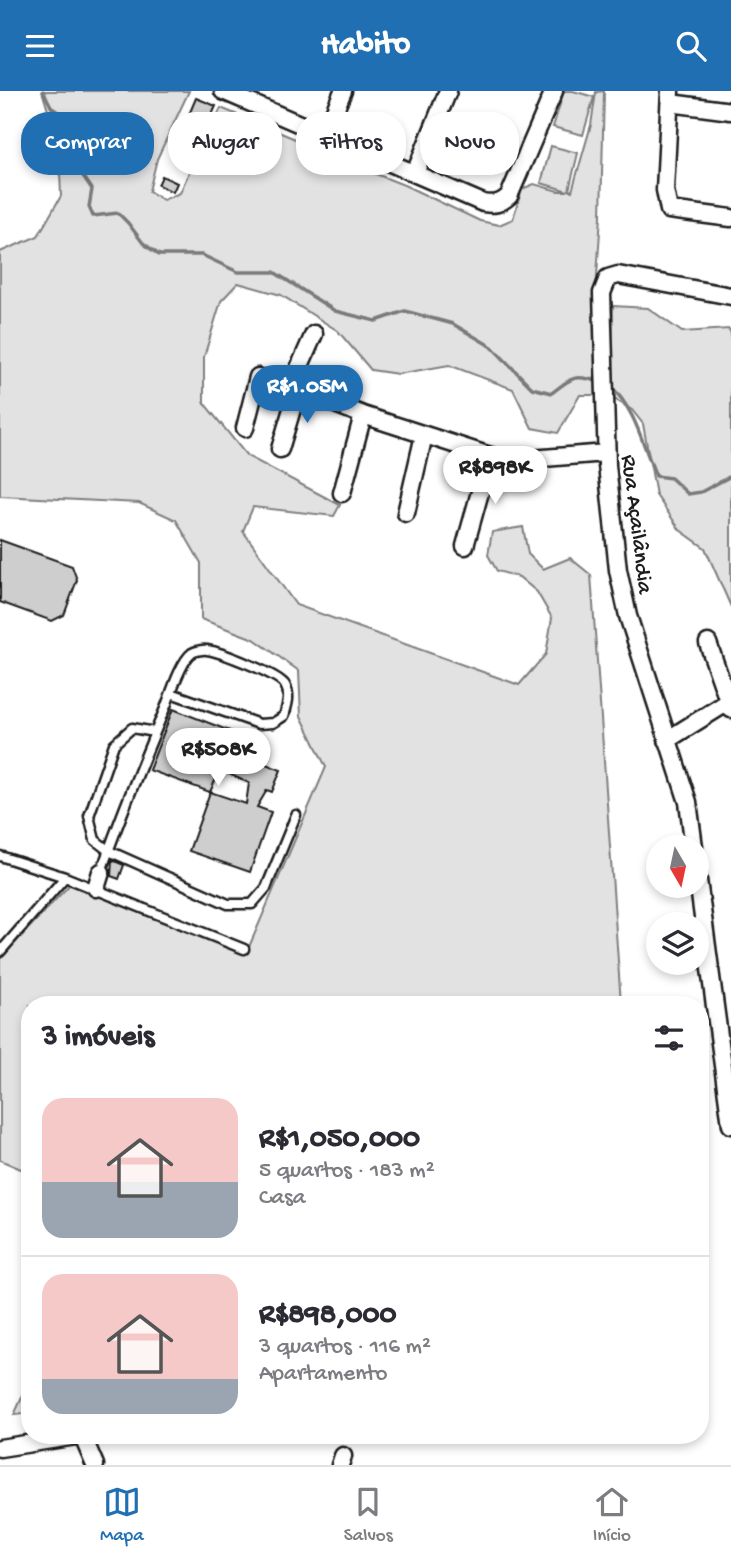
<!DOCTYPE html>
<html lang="pt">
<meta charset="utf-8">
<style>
body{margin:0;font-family:"Gochi Hand",sans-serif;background:#f2f2f3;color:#2b2b33;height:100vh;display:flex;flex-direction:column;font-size:26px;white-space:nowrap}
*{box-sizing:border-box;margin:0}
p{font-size:23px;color:#7c7c81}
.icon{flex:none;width:38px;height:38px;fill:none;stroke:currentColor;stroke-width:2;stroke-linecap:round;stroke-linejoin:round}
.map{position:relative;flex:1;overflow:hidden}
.panel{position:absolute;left:21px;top:905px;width:688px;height:448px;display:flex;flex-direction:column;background:#fff;border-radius:28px;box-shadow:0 4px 10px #0003}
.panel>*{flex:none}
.guide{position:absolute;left:21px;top:21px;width:690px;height:63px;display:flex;gap:14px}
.needle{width:46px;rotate:171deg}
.buttons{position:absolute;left:646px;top:744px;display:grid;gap:14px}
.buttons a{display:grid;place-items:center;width:63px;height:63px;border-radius:50%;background:#fff;box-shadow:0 4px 10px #0003;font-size:35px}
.price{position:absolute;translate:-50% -60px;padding:0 16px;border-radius:24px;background:#fff;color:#222;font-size:23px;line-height:46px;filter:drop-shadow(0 2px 4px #0008)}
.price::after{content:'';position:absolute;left:50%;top:42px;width:21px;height:16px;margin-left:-10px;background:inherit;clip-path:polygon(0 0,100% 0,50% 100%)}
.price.on{background:#1f6fb2;color:#fff}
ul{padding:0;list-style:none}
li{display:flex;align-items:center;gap:21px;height:175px;padding:0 21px}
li+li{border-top:2px solid #e1e1e2}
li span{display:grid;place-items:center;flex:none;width:196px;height:140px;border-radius:21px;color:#555}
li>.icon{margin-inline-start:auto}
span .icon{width:84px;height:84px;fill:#fffc;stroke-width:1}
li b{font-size:30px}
h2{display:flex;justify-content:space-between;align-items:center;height:84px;padding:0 21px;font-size:30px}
.pill{padding:0 24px;border-radius:28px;background:#fff;box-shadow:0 4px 10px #0003;font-size:24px;line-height:63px}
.pill.on{background:#1f6fb2;color:#fff}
header{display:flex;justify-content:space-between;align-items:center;height:91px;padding:0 21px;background:#1f6fb2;color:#fff;font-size:32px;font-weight:700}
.dock{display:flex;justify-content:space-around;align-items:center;height:98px;border-top:2px solid #e1e1e2;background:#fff;font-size:19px;color:#7c7c81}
.dock a{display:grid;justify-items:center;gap:4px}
.dock .on{color:#1f6fb2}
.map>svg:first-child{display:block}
.green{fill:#e2e2e2;stroke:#7f7f7f;stroke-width:2}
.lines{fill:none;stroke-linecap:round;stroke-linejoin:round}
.stream{stroke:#7a7a7a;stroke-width:3.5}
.building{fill:#cecece;stroke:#1c1c1c;stroke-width:2;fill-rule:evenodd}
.lane-casing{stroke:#1c1c1c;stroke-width:13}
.street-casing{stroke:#1c1c1c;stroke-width:21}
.lane{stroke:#fff;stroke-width:8}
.street{stroke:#fff;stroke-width:16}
.labels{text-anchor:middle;stroke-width:6;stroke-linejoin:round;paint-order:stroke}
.street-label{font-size:23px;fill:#1c1c1c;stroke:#fff}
</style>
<header><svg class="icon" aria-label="menu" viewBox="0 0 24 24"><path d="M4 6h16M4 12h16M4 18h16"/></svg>Habito<svg class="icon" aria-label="search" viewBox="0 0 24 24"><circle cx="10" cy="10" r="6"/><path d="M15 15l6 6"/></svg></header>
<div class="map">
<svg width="731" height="1374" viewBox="0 0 731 1374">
<rect width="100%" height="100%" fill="#fff"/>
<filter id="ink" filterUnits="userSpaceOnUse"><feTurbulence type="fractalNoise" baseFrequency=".0143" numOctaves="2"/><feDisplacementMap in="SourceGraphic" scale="14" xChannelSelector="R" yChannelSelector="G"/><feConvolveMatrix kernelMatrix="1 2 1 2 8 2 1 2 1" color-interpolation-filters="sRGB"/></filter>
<g filter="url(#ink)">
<path class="green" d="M42 0H189L157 68 149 100 163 109 180 102 190 79 202 63 205 49 221 17 312 55 345 71 404 94 480 130 499 134 513 128 522 98 534 93 558 100H568L541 92 551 55 578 62 569 99 572 100 591 34 596 1 604 0 601 125 596 200 595 256 599 291 598 304H580L558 342 532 337 513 298 449 274 398 283 371 279 338 240 281 204 238 192 221 210 204 266V312L247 365 340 414 334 425 253 416 243 440 296 514 519 594 546 563 552 527 537 501 519 486 497 480 488 464 492 441 523 436 528 463 543 478 570 467 591 484 621 913 30 914V1082L0 1069V868L73 790 246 863 326 676 301 625 299 580 254 548 201 528V472L176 429 139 412 0 405V161L38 145 61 105 59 55Z
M564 0H573L594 6 583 44 553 36Z
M613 215 648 217 682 241 729 238 731 243V516L705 457 680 439 656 404 643 333 632 319 611 306Z
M30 1289V1322L14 1324Z"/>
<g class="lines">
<path class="stream" d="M43 0 52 17 86 40 90 60 79 79 92 98 89 116 93 125 118 122 128 132 143 152 159 164H202L238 181H274L335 220 376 230 405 220 453 233 492 256 532 297 552 302C572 286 575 283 599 291
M610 294C637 322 641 350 656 385L671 387 688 403 701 401 731 385"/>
</g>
<path class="building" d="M196 7 216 15 201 48 182 40Z
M162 85 177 92 173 101 158 94Z
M0 449 72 475 77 489 64 524 52 530 0 511Z
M173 618 235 642 226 663 259 675 261 671 281 679 272 701 267 699 257 716 271 721 250 781 189 760 210 701 149 679ZM220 679 249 692 246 713 210 701Z
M112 769 124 774 119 788 111 785Z"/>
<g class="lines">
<defs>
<path id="lane" d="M155 641 132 637 114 653 89 725 95 749 109 760 228 813H252L266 797 296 724
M0 765 65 786
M101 781C120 725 143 670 166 615 171 602 181 570 192 562 195 560 204 558 207 559 221 561 278 583 285 594 291 604 287 615 284 625L273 632 259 633 171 602
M0 861 65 786 244 858"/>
<path id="street" d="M223 0 483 112C494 114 500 113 509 105L554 0
M670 0 665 99 669 119 731 127
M670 12 731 20
M325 43 343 0
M415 82 448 0
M291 295 314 243
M245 337 258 286 287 294 363 324 506 370 606 362
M280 358 298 298
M342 402 363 324
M406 422 424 344
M465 455 490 365
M708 552 731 618
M667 649 728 611
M694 756 688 711 628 525 618 479 607 374 602 202 608 187 618 184 731 205
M696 774 731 1034
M96 797 101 781
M82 1344 95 1374
M0 1357 83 1344
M340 1374 343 1365"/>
</defs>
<use href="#lane" class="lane-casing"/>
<use href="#street" class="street-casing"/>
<use href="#lane" class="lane"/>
<use href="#street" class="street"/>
</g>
</g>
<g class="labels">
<g class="street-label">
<text transform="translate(639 433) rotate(83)" y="8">Rua Açailândia</text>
</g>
</g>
</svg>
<div class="buttons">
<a><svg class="needle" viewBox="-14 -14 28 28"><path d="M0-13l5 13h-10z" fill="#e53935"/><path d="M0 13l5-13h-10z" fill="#7c7c81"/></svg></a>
<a><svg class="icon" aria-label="layers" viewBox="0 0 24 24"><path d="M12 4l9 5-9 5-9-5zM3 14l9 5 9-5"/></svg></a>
</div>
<b class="price on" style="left:307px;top:334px">R$1.05M</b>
<b class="price" style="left:495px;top:415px">R$898K</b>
<b class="price" style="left:218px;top:697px">R$508K</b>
<div class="guide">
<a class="pill on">Comprar</a>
<a class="pill">Alugar</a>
<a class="pill">Filtros</a>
<a class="pill">Novo</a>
</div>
<section class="panel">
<h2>3 imóveis<svg class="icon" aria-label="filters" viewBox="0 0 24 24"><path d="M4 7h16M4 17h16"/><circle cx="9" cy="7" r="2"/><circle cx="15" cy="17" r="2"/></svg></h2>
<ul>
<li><span style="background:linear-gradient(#f6c9c9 60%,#9aa5b1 0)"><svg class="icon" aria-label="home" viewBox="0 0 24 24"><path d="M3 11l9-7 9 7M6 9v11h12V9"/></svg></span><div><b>R$1,050,000</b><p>5 quartos · 183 m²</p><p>Casa</p></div></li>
<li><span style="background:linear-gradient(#f6c9c9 75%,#9aa5b1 0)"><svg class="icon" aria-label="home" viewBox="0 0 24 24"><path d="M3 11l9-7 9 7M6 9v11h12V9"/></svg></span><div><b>R$898,000</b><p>3 quartos · 116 m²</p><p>Apartamento</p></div></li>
</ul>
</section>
</div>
<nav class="dock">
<a class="on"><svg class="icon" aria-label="map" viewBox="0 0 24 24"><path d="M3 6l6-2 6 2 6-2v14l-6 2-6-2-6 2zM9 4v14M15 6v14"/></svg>Mapa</a>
<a><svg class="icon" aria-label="saved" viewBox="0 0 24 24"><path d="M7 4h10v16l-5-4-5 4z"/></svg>Salvos</a>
<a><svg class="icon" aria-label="home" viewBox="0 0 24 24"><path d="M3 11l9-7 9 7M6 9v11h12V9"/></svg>Início</a>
</nav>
